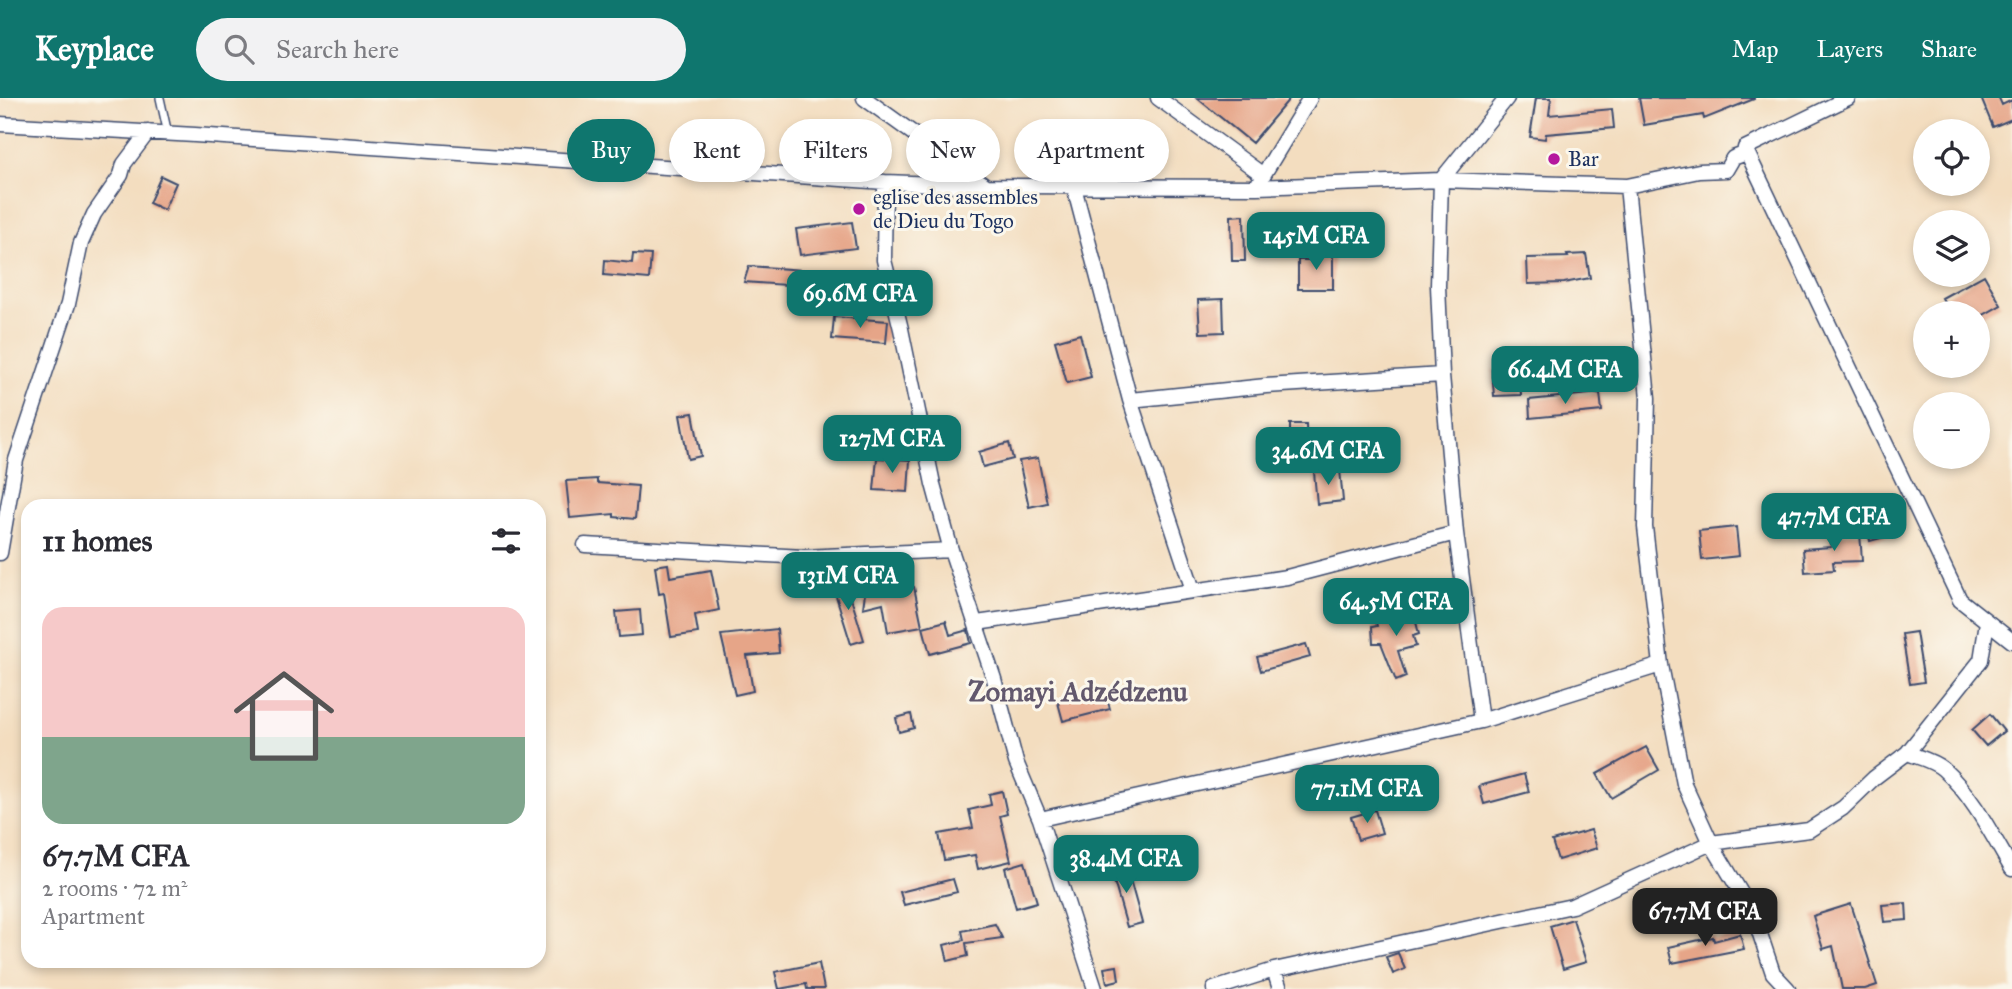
<!DOCTYPE html>
<meta charset="utf-8">
<style>
body{margin:0;font-family:"IM FELL Great Primer",serif;background:#f2f2f3;color:#2b2b33;height:100vh;display:flex;flex-direction:column;font-size:26px;white-space:nowrap}
*{box-sizing:border-box;margin:0}
p{font-size:23px;color:#7c7c81}
.icon{flex:none;width:38px;height:38px;fill:none;stroke:currentColor;stroke-width:2;stroke-linecap:round;stroke-linejoin:round}
.map{position:relative;flex:1;overflow:hidden}
.panel{position:absolute;left:21px;top:401px;width:525px;height:469px;display:flex;flex-direction:column;background:#fff;border-radius:21px;box-shadow:0 4px 10px #0003}
.panel>*{flex:none}
.banner{position:absolute;left:567px;top:21px;width:665px;height:63px;display:flex;gap:14px}
.fabs{position:absolute;left:1913px;top:21px;display:grid;gap:14px}
.fabs a{display:grid;place-items:center;width:77px;height:77px;border-radius:50%;background:#fff;box-shadow:0 4px 10px #0003;font-size:35px}
.price{position:absolute;translate:-50% -60px;padding:0 16px;border-radius:14px;background:#0f766e;color:#fff;font-size:23px;line-height:46px;filter:drop-shadow(0 2px 4px #0008)}
.price::after{content:'';position:absolute;left:50%;top:42px;width:21px;height:16px;margin-left:-10px;background:inherit;clip-path:polygon(0 0,100% 0,50% 100%)}
.price.active{background:#222;color:#fff}
ul{padding:0;list-style:none}
li{display:grid;align-content:center;gap:14px;height:371px;padding:0 21px}
li span{display:grid;place-items:center;height:217px;border-radius:21px;color:#555}
li>.icon{margin-inline-start:auto}
span .icon{width:126px;height:126px;fill:#fffc;stroke-width:1}
li b{font-size:30px}
h2{display:flex;justify-content:space-between;align-items:center;height:84px;padding:0 21px;font-size:30px}
.pill{padding:0 24px;border-radius:32px;background:#fff;box-shadow:0 4px 10px #0003;font-size:24px;line-height:63px}
.pill.active{background:#0f766e;color:#fff}
header{display:flex;align-items:center;gap:42px;box-sizing:border-box;height:98px;padding:0 35px;background:#0f766e;color:#fff}
header strong{font-size:33px}
nav{display:flex;gap:38px;margin-inline-start:auto;font-size:24px}
.search{width:490px;height:63px;background:#f2f2f3;display:flex;align-items:center;gap:18px;box-sizing:border-box;padding:0 24px;border-radius:38px;color:#7c7c81;font-size:26px}
.map>svg:first-child{display:block}
.building{fill:#e6a588}
.lines{fill:none;stroke-linecap:round;stroke-linejoin:round}
.lane-casing{stroke:#3b496d;stroke-width:10}
.street-casing{stroke:#3b496d;stroke-width:17}
.lane{stroke:#fff;stroke-width:7}
.street{stroke:#fff;stroke-width:14}
.poi-dot{fill:#b5179e;stroke:#fbf7ec;stroke-width:2.5}
.labels{text-anchor:middle;stroke-width:6;stroke-linejoin:round;paint-order:stroke}
.poi-label{font-size:21px;fill:#1b2f5e;stroke:#fbf7ec;text-anchor:start}
.district-label{font-size:28px;font-weight:bold;fill:#62586d;stroke:#fbf7ec}
</style>
<header>
<strong>Keyplace</strong>
<div class="search"><svg class="icon" aria-label="search" viewBox="0 0 24 24"><circle cx="10" cy="10" r="6"/><path d="M15 15l6 6"/></svg>Search here</div>
<nav><a>Map</a><a>Layers</a><a>Share</a></nav>
</header>
<div class="map">
<svg width="2012" height="891" viewBox="0 0 2012 891">
<rect width="100%" height="100%" fill="#fbf7ec"/>
<filter id="ink" filterUnits="userSpaceOnUse"><feTurbulence type="fractalNoise" baseFrequency=".0143" numOctaves="2"/><feDisplacementMap in="SourceGraphic" scale="14" xChannelSelector="R" yChannelSelector="G"/><feConvolveMatrix kernelMatrix="1 2 1 2 8 2 1 2 1" color-interpolation-filters="sRGB"/></filter>
<filter id="wash" filterUnits="userSpaceOnUse"><feTurbulence type="fractalNoise" baseFrequency=".00686" numOctaves="4" result="noise"/><feDisplacementMap in="SourceGraphic" scale="28" xChannelSelector="R" yChannelSelector="G"/><feGaussianBlur stdDeviation="1.57" result="paint"/><feColorMatrix in="noise" values="0 0 0 0 0 0 0 0 0 0 0 0 0 0 0 0 0 1.4 0 .05"/><feComposite in="paint" operator="in"/></filter>
<g filter="url(#wash)">
<rect width="100%" height="100%" fill="#f3ddbf"/>
<g id="blocks">
<path class="building" d="M1197 0H1290L1252 45Z
M1536 0H1551L1549 17 1612 11 1614 30 1546 36 1545 41 1530 39Z
M1639 0H1754V1L1704 21 1703 17 1644 27Z
M1981 0H1999L2002 7 2012 2V21L1993 29Z
M161 78 176 85 164 112 149 105Z
M1244 117 1245 163H1232L1231 118Z
M852 124 856 150 800 157 796 131Z
M1311 155H1333V191H1298V162H1311Z
M633 156 651 157 649 181 604 177 605 162 632 165Z
M1586 156 1590 180 1564 185 1528 186 1527 160 1568 159 1567 157Z
M749 168 802 172 801 188 744 184Z
M1984 177 2001 207 1978 220V215H1950L1942 200Z
M1223 201 1224 234 1200 235 1198 202Z
M834 219 888 223 886 245 832 241Z
M1080 236 1091 279 1067 285 1055 243Z
M1519 270 1521 297 1494 298 1492 272Z
M1600 295 1602 313 1530 320 1529 302Z
M693 315 701 358 688 361 680 317Z
M1290 326H1306L1307 355 1290 356Z
M1009 345 1013 361 983 369 979 354Z
M877 360 910 362 908 394 874 392Z
M1038 360 1047 405 1029 409 1019 363Z
M1340 372 1343 403 1317 406 1314 374Z
M597 381V385L638 388 635 421 614 419V416L570 420 566 383Z
M1882 396 1892 437 1870 443 1860 402Z
M1736 429 1739 458 1702 462 1699 433Z
M1860 435 1862 463 1833 464 1834 472 1805 474 1803 451 1831 449 1830 437Z
M668 466 670 479 711 472 719 512 695 517 698 535 671 539 664 495 659 496 655 468Z
M867 480 892 484 890 494 914 489 922 528 888 534 883 505 863 510Z
M845 481 864 542 851 546 832 485Z
M640 512 642 537 619 539 616 514Z
M1408 512 1411 522 1415 520 1419 536 1413 538 1416 548 1398 553 1406 579 1396 583 1381 545H1373L1372 529 1377 528 1375 521Z
M946 523 950 537 968 532 971 545 930 556 923 529Z
M777 531 779 555 747 558 753 593 735 597 721 537Z
M1916 534 1924 584 1910 586 1902 536Z
M1306 546 1310 559 1261 573 1257 559Z
M1104 589 1110 611 1063 623 1057 601Z
M911 616 914 630 899 634 896 620Z
M1990 616 2004 633 1986 648 1972 632Z
M1646 649 1659 672 1611 700 1597 676Z
M1524 676 1529 694 1484 706 1479 688Z
M1002 693 1007 716 1000 718 1011 763 978 771 975 757 944 762 939 736 973 730 969 712 991 707 989 696Z
M1375 712 1382 735 1358 742 1351 719Z
M1591 732 1597 750 1558 762 1552 743Z
M1025 764 1037 804 1016 810 1005 770Z
M1126 767 1142 825 1127 829 1110 769Z
M953 781 957 794 904 807 900 794Z
M1906 805 1907 822 1884 824 1882 807Z
M1851 806 1877 887 1865 891H1842L1833 848 1823 851 1813 818Z
M1573 821 1586 864 1563 871 1550 828Z
M995 826 1002 840 966 845 968 858 948 863 944 847 964 842 962 833Z
M1740 836 1744 851 1672 865 1668 849 1713 839 1714 843Z
M1398 855 1405 871 1393 876 1386 859Z
M819 865 824 891H807L806 886 779 891 775 874Z
M1117 868 1119 882 1107 885 1104 870Z"/>
</g>
</g>
<g filter="url(#ink)">
<use href="#blocks" fill-opacity="0" stroke="#3b496d" stroke-width="2"/>
<g class="lines">
<defs>
<path id="lane" d="M160 0 168 36"/>
<path id="street" d="M864 0 985 87
M1158 0 1263 77
M0 26 195 37 885 84 986 88 1257 89 1441 82 1627 88 1699 73 1726 72 1733 60 1744 56 1745 50 1848 0
M1745 50 1960 502 2012 543
M885 84 884 162 901 231 933 386 951 452 994 581 1016 664 1040 721 1095 891
M1259 84 1310 0
M1627 88 1648 300 1645 429 1661 567 1684 686 1711 745 1753 815 1773 875 1788 891
M1074 89 1130 302 1193 492
M1130 302 1266 288 1442 277
M585 447 804 459 951 452
M0 455 16 362 68 206 81 145 94 116 121 77 124 66 148 34
M977 525 1287 479 1456 435
M1481 623 1456 435 1442 277 1438 188 1441 82 1507 0
M1907 655C1918 659 1934 663 1943 671 1973 698 1992 737 2012 771
M1040 721 1481 623 1661 567
M1274 872 1280 891
M1214 891 1274 872 1572 808 1711 745 1809 732 1843 710 1874 680 1907 655 1981 562 1987 524"/>
</defs>
<use href="#lane" class="lane-casing"/>
<use href="#street" class="street-casing"/>
<use href="#lane" class="lane"/>
<use href="#street" class="street"/>
</g>
</g>
<g class="poi-dot">
<circle cx="1554" cy="61" r="7"/>
<circle cx="859" cy="111" r="7"/>
</g>
<g class="labels">
<g class="poi-label">
<text x="1568" y="68">Bar</text>
<text x="873" y="106">eglise des assembles<tspan x="873" dy="24">de Dieu du Togo</tspan></text>
</g>
<g class="district-label">
<text x="1078" y="603">Zomayi Adzédzenu</text>
</g>
</g>
</svg>
<div class="fabs">
<a><svg class="icon" aria-label="locate" viewBox="0 0 24 24"><circle cx="12" cy="12" r="6"/><path d="M12 2v4M12 18v4M2 12h4M18 12h4"/></svg></a>
<a><svg class="icon" aria-label="layers" viewBox="0 0 24 24"><path d="M12 4l9 5-9 5-9-5zM3 14l9 5 9-5"/></svg></a>
<a>+</a>
<a>−</a>
</div>
<b class="price" style="left:1316px;top:174px">145M CFA</b>
<b class="price" style="left:860px;top:232px">69.6M CFA</b>
<b class="price" style="left:1565px;top:308px">66.4M CFA</b>
<b class="price" style="left:892px;top:377px">127M CFA</b>
<b class="price" style="left:1328px;top:389px">34.6M CFA</b>
<b class="price" style="left:1834px;top:455px">47.7M CFA</b>
<b class="price" style="left:848px;top:514px">131M CFA</b>
<b class="price" style="left:1396px;top:540px">64.5M CFA</b>
<b class="price" style="left:1367px;top:727px">77.1M CFA</b>
<b class="price" style="left:1126px;top:797px">38.4M CFA</b>
<b class="price active" style="left:1705px;top:850px">67.7M CFA</b>
<div class="banner">
<a class="pill active">Buy</a>
<a class="pill">Rent</a>
<a class="pill">Filters</a>
<a class="pill">New</a>
<a class="pill">Apartment</a>
</div>
<section class="panel">
<h2>11 homes<svg class="icon" aria-label="filters" viewBox="0 0 24 24"><path d="M4 7h16M4 17h16"/><circle cx="9" cy="7" r="2"/><circle cx="15" cy="17" r="2"/></svg></h2>
<ul>
<li><span style="background:linear-gradient(#f6c9c9 60%,#7fa58c 0)"><svg class="icon" aria-label="home" viewBox="0 0 24 24"><path d="M3 11l9-7 9 7M6 9v11h12V9"/></svg></span><div><b>67.7M CFA</b><p>2 rooms · 72 m²</p><p>Apartment</p></div></li>
</ul>
</section>
</div>
